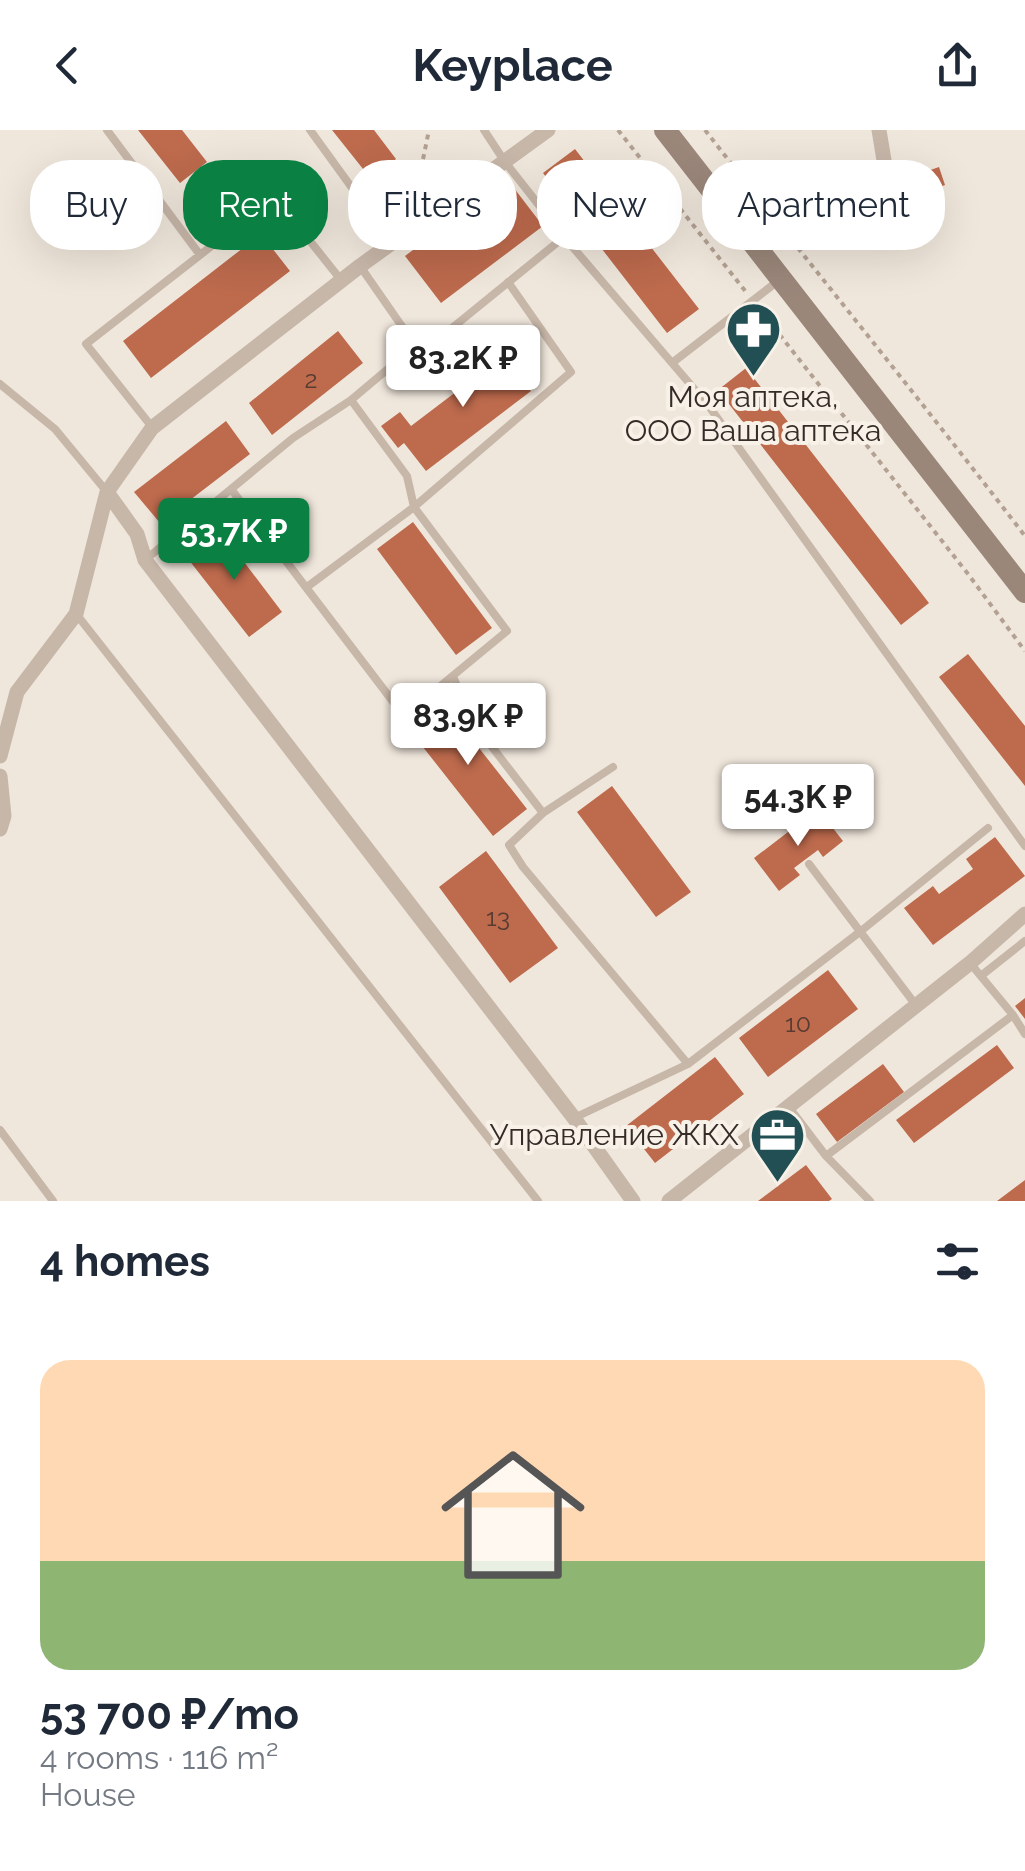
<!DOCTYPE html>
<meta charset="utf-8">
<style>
body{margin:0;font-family:Raleway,sans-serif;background:#f2f2f3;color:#1f2937;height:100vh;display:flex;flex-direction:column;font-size:38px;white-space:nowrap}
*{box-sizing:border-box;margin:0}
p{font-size:32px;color:#747a83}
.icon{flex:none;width:55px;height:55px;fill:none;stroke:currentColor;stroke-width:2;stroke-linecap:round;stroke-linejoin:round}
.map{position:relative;height:1071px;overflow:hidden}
.drawer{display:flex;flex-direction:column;background:#fff;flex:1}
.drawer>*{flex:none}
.banner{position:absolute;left:30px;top:30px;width:965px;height:90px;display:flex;gap:20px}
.price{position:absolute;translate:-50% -85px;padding:0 22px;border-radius:10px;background:#fff;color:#222;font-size:32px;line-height:65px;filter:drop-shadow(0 2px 5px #0008)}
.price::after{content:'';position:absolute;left:50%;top:60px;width:30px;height:22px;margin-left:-15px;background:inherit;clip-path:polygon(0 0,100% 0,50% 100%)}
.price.on{background:#0b8043;color:#fff}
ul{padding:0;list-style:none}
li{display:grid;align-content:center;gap:20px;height:530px;padding:0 40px}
li span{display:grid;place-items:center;height:310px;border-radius:30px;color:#555}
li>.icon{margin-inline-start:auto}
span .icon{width:180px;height:180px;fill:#fffc;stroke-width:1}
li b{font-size:42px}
h2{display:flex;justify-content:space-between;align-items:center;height:120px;padding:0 40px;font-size:42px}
.pill{padding:0 35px;border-radius:40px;background:#fff;box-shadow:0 10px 40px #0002;font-size:35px;line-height:90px}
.pill.on{background:#0b8043;color:#fff}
header{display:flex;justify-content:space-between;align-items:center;height:130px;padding:0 40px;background:#fff;font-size:45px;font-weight:700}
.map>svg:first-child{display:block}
.building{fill:#bd6a4d}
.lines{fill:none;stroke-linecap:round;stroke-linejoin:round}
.path{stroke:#b3a193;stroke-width:4;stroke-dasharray:5 5;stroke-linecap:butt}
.service{stroke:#c7b7a9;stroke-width:8}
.minor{stroke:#c7b7a9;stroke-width:15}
.secondary{stroke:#9b877a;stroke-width:22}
.labels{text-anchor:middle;stroke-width:8;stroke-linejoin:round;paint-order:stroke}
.number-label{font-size:25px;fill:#573c31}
.poi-label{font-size:30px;fill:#352c28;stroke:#f8f1e8}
</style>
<header><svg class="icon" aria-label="back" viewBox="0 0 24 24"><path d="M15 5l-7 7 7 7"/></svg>Keyplace<svg class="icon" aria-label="share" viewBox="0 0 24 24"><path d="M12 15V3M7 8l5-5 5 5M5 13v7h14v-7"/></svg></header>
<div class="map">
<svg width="1025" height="1071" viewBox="0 0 1025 1071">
<rect width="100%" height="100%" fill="#f0e7dc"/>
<path class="building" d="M138 0H182L207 32 180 53Z
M332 0H374L396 29 371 49Z
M575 19 699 179 667 203 543 43Z
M939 37 945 55 926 62 919 44Z
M507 49 543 96 441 173 405 126Z
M261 104 290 141 151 248 123 211Z
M338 201 363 233 272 305 249 273Z
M501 205 519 228 511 234 531 261 426 341 404 313 398 318 381 296 400 282 411 296 494 233 483 218Z
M746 238 929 473 901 495 718 260Z
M226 291 250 324 160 393 134 362Z
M413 392 492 498 456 525 377 419Z
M219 399 282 482 249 507 185 425Z
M968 524 1025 596V656L939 547Z
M442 571 527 679 493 706 408 598Z
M612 656 691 762 656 787 577 682Z
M818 679 843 711 823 727 818 720 794 738 800 745 779 761 754 728Z
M995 707 1025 746 933 815 904 778 933 756 939 764 973 739 966 729Z
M486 721 558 818 510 853 439 757Z
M828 840 858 879 768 947 739 908Z
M1025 868V889L1015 876Z
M997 915 1014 938 914 1013 896 990Z
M715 927 744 964 655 1033 626 996Z
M883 934 904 962 837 1012 816 984Z
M806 1035 832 1069 829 1071H758Z
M1025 1050V1071H997Z"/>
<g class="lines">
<path class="path" d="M618 0 746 162
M705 0C811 136 920 269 1025 406
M413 78 429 0
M761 181 968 444 1025 521"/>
<path class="service" d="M107 0 200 125 275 67 341 150
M310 0 392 113
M564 107 672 233 778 151
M417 218 452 198 564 107 505 32 484 0
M672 233 708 275 1025 716
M0 254 55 299 107 362
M152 297 86 214 200 125
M231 359 404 586 507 501 414 377 407 346 351 270
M145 430 293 308 351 270 389 238 417 218 360 136
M307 457 414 377 571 242 508 152
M77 485 538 1071
M453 546 469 587 543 683
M613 637 543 683 509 715 523 737 688 934
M809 734 915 874
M970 833 1013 885 1025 904
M982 845 1025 811
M788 976 826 1026 870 1071
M574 988 688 934 861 801 988 698
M0 1000 53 1071
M826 1026 1013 885"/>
<path class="minor" d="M879 0 894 91
M107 362 137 404 145 430 574 988 633 1071
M0 626 17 562 76 484 107 362 152 298 360 136 548 0
M0 646 4 686 0 699
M669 1071 970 833 1025 784"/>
<path class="secondary" d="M665 0 1025 462"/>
</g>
<defs>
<symbol id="pharmacy-pin" viewBox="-11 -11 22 30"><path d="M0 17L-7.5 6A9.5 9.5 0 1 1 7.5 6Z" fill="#214f53" stroke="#f8f1e8"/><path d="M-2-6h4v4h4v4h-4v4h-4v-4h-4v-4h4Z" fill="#fff"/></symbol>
<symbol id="office-pin" viewBox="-11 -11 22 30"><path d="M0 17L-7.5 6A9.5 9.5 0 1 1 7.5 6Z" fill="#214f53" stroke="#f8f1e8"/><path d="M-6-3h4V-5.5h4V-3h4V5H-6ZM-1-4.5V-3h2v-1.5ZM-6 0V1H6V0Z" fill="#fff"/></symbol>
</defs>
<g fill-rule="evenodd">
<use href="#pharmacy-pin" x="722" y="168" width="63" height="86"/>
<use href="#office-pin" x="746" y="974" width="63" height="86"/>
</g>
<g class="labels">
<g class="number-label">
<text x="311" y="258">2</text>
<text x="498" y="796">13</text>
<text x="798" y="902">10</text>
</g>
<g class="poi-label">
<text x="753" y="277">Моя аптека,<tspan x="753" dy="34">ООО Ваша аптека</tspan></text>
<text x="739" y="1015" text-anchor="end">Управление ЖКХ</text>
</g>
</g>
</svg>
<b class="price" style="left:463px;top:280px">83.2K ₽</b>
<b class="price on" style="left:234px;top:453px">53.7K ₽</b>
<b class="price" style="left:468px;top:638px">83.9K ₽</b>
<b class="price" style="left:798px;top:719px">54.3K ₽</b>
<div class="banner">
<a class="pill">Buy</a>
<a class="pill on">Rent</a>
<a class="pill">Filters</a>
<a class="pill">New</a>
<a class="pill">Apartment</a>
</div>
</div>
<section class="drawer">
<h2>4 homes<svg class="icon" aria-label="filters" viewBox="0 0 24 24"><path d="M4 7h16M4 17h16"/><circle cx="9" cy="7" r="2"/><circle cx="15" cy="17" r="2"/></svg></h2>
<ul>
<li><span style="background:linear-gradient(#ffd9b3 65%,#8fb573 0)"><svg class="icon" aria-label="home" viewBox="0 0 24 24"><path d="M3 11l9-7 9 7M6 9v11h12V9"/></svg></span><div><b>53 700 ₽/mo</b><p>4 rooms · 116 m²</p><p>House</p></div></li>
</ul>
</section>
